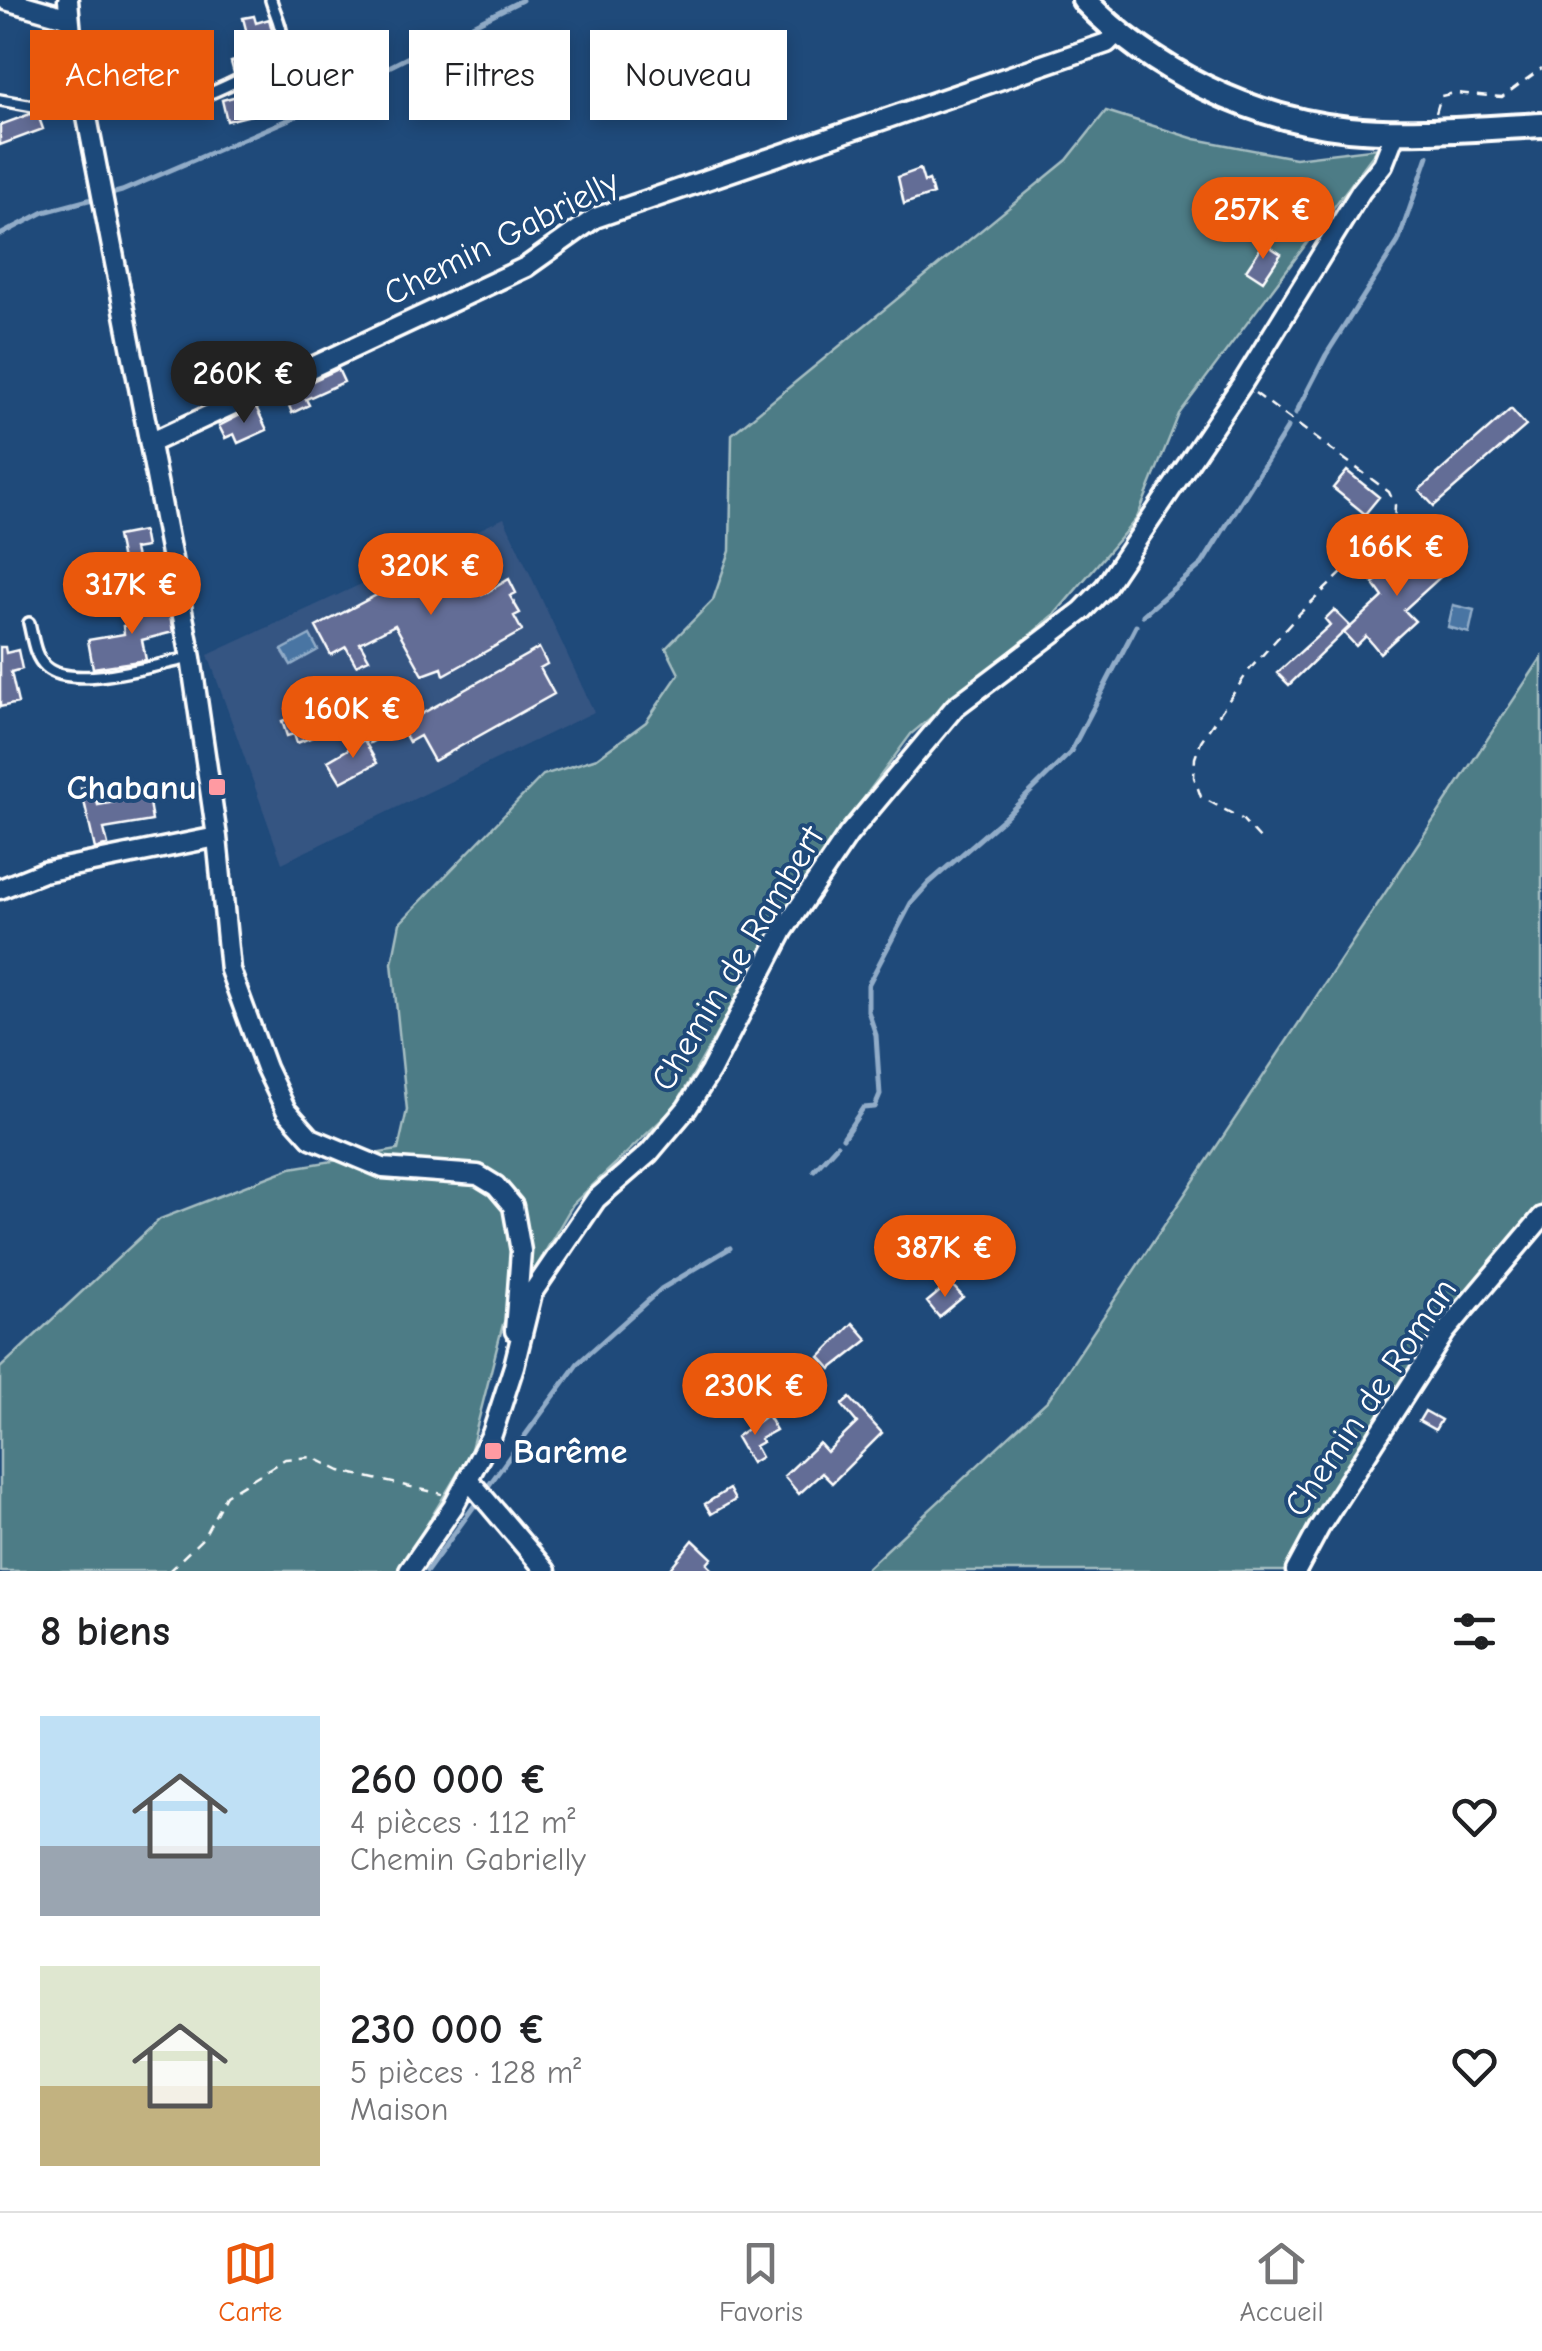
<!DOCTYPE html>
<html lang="fr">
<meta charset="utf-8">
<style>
body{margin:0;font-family:"Comic Neue",sans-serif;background:#f6f6f6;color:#202124;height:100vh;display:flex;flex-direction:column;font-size:38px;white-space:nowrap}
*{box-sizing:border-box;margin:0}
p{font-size:32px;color:#757577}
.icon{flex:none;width:55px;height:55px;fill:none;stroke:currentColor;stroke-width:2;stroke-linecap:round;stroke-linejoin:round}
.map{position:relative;height:1571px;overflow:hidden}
.details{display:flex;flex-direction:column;background:#fff;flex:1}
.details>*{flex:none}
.top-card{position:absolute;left:30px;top:30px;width:1000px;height:90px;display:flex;gap:20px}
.price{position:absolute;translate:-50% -85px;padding:0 22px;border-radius:35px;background:#ea580c;color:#fff;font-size:32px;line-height:65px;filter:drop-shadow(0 2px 5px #0008)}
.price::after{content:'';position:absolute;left:50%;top:60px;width:30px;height:22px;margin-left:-15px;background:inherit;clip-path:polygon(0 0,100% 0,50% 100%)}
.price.on{background:#222;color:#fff}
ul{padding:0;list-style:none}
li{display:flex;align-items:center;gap:30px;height:250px;padding:0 40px}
li span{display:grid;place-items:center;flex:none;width:280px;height:200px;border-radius:0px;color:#555}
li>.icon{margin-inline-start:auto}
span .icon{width:120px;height:120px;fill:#fffc;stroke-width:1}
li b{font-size:42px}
h2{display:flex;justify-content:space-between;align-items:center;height:120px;padding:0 40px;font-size:42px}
.chip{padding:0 35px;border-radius:0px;background:#fff;box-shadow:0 5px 15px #0003;font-size:35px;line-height:90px}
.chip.on{background:#ea580c;color:#fff}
.menu{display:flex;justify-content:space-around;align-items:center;height:140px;border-top:2px solid #e0e0e0;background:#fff;font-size:28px;color:#757577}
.menu a{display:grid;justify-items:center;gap:5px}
.menu .on{color:#ea580c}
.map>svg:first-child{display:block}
.built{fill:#345482}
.green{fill:#4d7c86;stroke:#a6bec2;stroke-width:2.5}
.water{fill:#4875a3;stroke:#91acc8;stroke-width:2.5}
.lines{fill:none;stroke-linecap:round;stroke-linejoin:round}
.stream{stroke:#91acc8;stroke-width:5}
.building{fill:#646d96;stroke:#fff;stroke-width:2.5}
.lane-casing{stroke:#fff;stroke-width:16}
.street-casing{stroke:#fff;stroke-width:25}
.secondary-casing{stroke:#fff;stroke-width:30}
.path{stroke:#fff;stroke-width:2.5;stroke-dasharray:10 8;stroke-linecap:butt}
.lane{stroke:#1f4a7a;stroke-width:9}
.street{stroke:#1f4a7a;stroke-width:18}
.secondary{stroke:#1f4a7a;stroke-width:22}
.poi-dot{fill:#ff9aa2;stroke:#1f4a7a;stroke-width:4}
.labels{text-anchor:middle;stroke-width:8;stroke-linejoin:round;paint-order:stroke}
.street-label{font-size:35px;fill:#fff;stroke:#1f4a7a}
.poi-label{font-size:35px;font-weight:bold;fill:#fff;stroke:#1f4a7a;text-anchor:end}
</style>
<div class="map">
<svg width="1542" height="1571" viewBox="0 0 1542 1571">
<rect width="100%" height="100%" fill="#1f4a7a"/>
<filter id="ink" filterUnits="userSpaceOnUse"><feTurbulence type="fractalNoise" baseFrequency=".01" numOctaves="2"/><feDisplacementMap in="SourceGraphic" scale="20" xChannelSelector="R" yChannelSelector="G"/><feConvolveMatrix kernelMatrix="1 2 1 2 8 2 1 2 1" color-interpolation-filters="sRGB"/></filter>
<g filter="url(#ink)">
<path class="built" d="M504 518 594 712 282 863 208 655Z"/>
<path class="green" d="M1106 111 1195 139 1295 158 1378 148 1179 414 1137 518 1054 615 911 734 811 870 674 1108 573 1204 503 1324 470 1453 399 1571H0V1368L160 1219 291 1168 398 1150 407 1110 392 963 400 923 543 775 597 758 646 722 679 674 666 648 713 600 730 551 732 434 1067 160Z
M1542 657V1217L1488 1280 1296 1571H864L1048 1400Z"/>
<path class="water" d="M1453 605 1474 610 1469 633 1448 627Z
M310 635 318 650 291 665 282 650Z"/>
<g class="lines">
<path class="stream" d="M0 235 44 212 122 191 315 108 371 76 522 0
M1296 413 1326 355 1398 242 1428 156
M1143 615 1202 564 1288 427
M843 1138 863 1108 875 1107 880 1095 876 1035 868 1011V985L911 903 929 883 1005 817 1070 753 1136 626
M814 1170 837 1145
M489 1485 578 1363 661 1289 730 1248
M427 1571 477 1502"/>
</g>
<path class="building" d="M254 16 256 23 269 19 274 38 269 41 270 46 264 53 234 73 231 62 247 57 244 47 250 45 243 18Z
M282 63 292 105 227 121 222 100 276 86 271 69Z
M30 114 38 115 43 129 0 145V125Z
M920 169 924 182 929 180 933 194 904 204 898 177Z
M1264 243 1281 254 1263 281 1246 270Z
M338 369 344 382 306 399 309 405 292 413 285 396 288 392Z
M256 407 267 430 238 443 234 434 225 438 219 426Z
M1511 409 1526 426 1434 506 1419 490Z
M1347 471 1379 497 1365 514 1333 488Z
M143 531 146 547 134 549 136 558 122 561 117 536Z
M1424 543 1448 570 1404 610 1415 621 1380 653 1366 636 1356 646 1344 633 1383 597 1373 583Z
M462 550 468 560 464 562 482 595 509 579 516 593 510 596 520 613 514 616 522 631 444 675 442 668 423 675 395 625 360 643 369 659 356 665 346 647 331 655 316 627Z
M167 600 173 632 142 640 146 660 93 668 88 640 124 634 123 626 134 623 131 610Z
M1334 610 1350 626 1289 685 1277 673 1330 625 1325 619Z
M0 647H5L6 653 18 650 22 669 11 672 18 703 0 707Z
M539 648 547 664 540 668 554 694 434 761 420 736 409 742 400 726Z
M360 682 365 696 356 699 361 713 313 731 315 736 297 743 294 734 287 736 282 721 351 694 348 686Z
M390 708 400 726 370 743 361 724Z
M364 740 377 763 341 782 328 761Z
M93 786 98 805 148 796 152 821 104 829 108 845 95 849 81 788Z
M950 1283 963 1297 939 1317 927 1302Z
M853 1323 868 1340 831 1369 820 1357Z
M850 1398 882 1433 832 1483 822 1473 799 1494 784 1476 819 1443 827 1452 857 1423 842 1405Z
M1425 1411 1441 1420 1435 1430 1419 1421Z
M767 1415 776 1430 760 1439 762 1442 755 1446 761 1457 751 1463 736 1437Z
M729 1489 735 1500 711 1514 705 1504Z
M693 1540 712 1558 707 1564 714 1571H668Z"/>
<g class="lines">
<defs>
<path id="lane" d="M196 99C218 90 278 67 282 40 283 28 274 11 271 0
M0 100 50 109 86 107
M29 623C33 639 34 656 46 667 73 691 157 664 191 658"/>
<path id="street" d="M6 0 69 18
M68 0 71 34 191 658 217 837 230 970 266 1068 286 1110 311 1138 383 1168 478 1175 496 1186 513 1206 521 1251 515 1331
M150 443 526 267 595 218 1107 43 1117 33
M0 889 43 872 217 837
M468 1479 546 1571
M409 1571 453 1507 492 1434 514 1366 532 1293 596 1199 649 1153 687 1108 710 1072 783 931 848 835 955 707 1082 611 1105 587 1242 384 1361 191 1383 164 1396 131
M1296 1571 1319 1528 1445 1332 1542 1217"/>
<path id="secondary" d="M1084 0C1152 71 1251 119 1349 129 1413 135 1479 128 1542 125"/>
</defs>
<use href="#lane" class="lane-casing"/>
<use href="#street" class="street-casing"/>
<use href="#secondary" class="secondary-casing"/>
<path class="path" d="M1436 113 1441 96 1455 93 1502 97 1542 68
M1255 393 1389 492 1395 505 1394 523 1300 613 1250 669 1201 741 1195 758 1194 777 1201 797 1242 819 1261 840
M169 1571 203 1538 226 1495 285 1459 312 1457 340 1471 442 1494"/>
<use href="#lane" class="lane"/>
<use href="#street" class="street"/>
<use href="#secondary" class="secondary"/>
</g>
</g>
<g class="poi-dot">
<rect x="207" y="777" width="20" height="20" rx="5"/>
<rect x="483" y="1441" width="20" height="20" rx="5"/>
</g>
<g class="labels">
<g class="street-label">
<text transform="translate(501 237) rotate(-27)" y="12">Chemin Gabrielly</text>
<text transform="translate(737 958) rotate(-59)" y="12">Chemin de Rambert</text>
<text transform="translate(1370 1397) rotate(-56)" y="12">Chemin de Roman</text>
</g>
<g class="poi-label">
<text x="197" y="799">Chabanu</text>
<text x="513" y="1463" text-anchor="start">Barême</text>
</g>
</g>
</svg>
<b class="price" style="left:1263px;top:262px">257K €</b>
<b class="price on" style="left:244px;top:426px">260K €</b>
<b class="price" style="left:1397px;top:599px">166K €</b>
<b class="price" style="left:431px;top:618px">320K €</b>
<b class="price" style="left:132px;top:637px">317K €</b>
<b class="price" style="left:353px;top:761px">160K €</b>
<b class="price" style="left:945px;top:1300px">387K €</b>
<b class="price" style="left:755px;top:1438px">230K €</b>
<div class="top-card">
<a class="chip on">Acheter</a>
<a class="chip">Louer</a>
<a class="chip">Filtres</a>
<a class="chip">Nouveau</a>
</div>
</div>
<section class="details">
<h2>8 biens<svg class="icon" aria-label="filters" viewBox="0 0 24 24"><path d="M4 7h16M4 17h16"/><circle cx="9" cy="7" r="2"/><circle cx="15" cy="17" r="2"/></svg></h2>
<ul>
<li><span style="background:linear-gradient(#bfe0f5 65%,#9aa5b1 0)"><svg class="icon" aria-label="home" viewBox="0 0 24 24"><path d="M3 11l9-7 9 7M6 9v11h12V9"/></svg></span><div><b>260 000 €</b><p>4 pièces · 112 m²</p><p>Chemin Gabrielly</p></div><svg class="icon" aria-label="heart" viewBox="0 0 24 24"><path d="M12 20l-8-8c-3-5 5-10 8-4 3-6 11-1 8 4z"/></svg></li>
<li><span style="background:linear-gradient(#dfe7d0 60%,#c2b280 0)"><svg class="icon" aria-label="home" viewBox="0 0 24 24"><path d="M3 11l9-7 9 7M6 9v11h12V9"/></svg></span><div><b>230 000 €</b><p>5 pièces · 128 m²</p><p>Maison</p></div><svg class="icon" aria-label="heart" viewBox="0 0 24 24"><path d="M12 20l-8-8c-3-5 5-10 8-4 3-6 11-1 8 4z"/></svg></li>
</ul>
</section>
<nav class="menu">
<a class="on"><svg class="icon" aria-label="map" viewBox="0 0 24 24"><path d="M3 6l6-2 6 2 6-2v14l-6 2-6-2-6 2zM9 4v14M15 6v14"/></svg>Carte</a>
<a><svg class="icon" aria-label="saved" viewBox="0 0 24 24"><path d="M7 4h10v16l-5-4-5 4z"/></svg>Favoris</a>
<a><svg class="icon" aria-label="home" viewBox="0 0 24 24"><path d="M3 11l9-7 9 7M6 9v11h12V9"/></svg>Accueil</a>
</nav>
